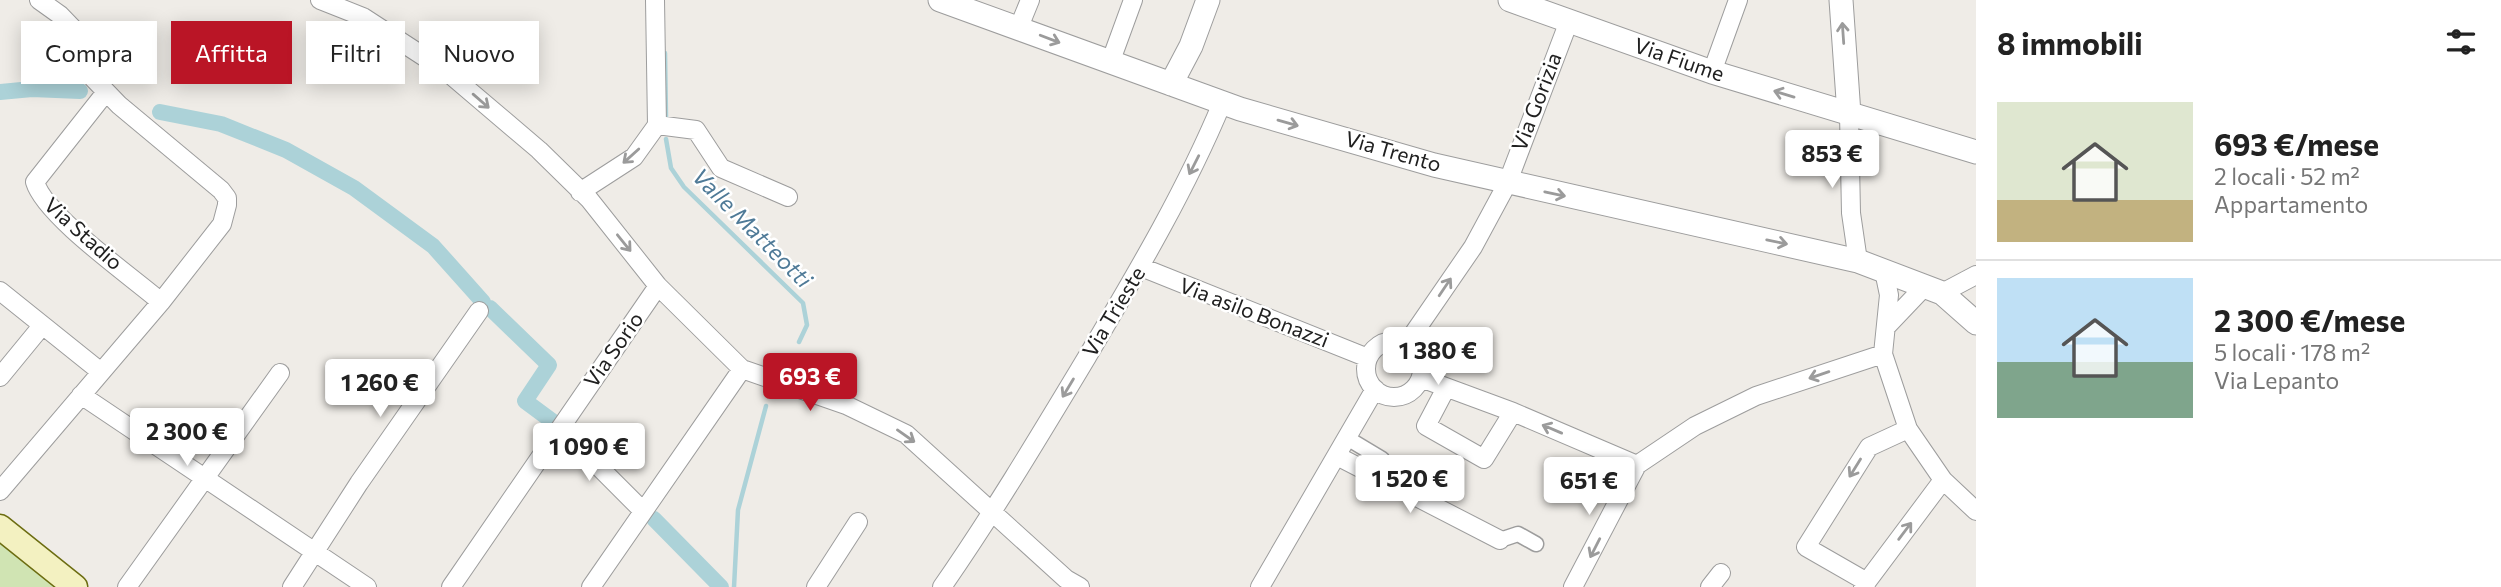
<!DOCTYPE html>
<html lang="it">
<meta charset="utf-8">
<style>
body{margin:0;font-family:Commissioner,sans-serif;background:#f6f6f6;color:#222;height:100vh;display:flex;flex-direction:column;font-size:26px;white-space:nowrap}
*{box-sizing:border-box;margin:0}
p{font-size:23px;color:#767676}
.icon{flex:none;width:38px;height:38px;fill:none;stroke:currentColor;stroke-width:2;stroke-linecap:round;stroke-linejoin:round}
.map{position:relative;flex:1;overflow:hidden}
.side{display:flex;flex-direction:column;background:#fff;width:525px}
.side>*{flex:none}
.banner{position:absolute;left:21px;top:21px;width:665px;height:63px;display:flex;gap:14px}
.price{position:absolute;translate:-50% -60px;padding:0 16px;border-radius:7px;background:#fff;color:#222;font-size:23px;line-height:46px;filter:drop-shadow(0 2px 4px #0008)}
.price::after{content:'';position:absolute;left:50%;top:42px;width:21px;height:16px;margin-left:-10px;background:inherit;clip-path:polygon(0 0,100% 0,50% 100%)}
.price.selected{background:#ba1526;color:#fff}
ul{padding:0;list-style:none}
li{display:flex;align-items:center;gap:21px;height:175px;padding:0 21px}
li+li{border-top:2px solid #e0e0e0}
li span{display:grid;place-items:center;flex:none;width:196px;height:140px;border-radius:0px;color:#555}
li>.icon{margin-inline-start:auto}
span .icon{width:84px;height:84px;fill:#fffc;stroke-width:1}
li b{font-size:30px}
h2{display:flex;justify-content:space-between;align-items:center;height:84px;padding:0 21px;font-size:30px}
.tag{padding:0 24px;border-radius:0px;background:#fff;box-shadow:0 4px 18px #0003;font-size:24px;line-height:63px}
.tag.selected{background:#ba1526;color:#fff}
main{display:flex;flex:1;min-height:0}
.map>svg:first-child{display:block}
.grass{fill:#d0e4b3}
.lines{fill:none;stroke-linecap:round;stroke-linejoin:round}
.stream{stroke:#acd2d8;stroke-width:4.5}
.canal{stroke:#acd2d8;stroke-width:16}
.pedestrian-casing{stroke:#9d9d9d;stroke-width:17}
.minor-casing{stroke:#9d9d9d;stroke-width:20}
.tertiary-casing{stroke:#9d9d9d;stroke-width:25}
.secondary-casing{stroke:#6c6d11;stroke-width:27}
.pedestrian{stroke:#fff;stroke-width:14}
.minor{stroke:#fff;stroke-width:18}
.tertiary{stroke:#fff;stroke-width:23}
.secondary{stroke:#f3f1c1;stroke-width:24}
.oneway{stroke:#9b9b9b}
.labels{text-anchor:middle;stroke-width:5;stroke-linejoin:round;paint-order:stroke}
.street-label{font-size:21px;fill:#202020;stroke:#fff}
.water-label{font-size:23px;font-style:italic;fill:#4f7a97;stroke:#fff}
</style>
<main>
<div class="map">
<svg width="1976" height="587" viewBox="0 0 1976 587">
<rect width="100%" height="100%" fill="#efece7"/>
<path class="grass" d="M0 527 75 587H0Z"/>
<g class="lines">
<path class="stream" d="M665 53 666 117
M666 139 671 168 684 187 803 303 807 325 799 342
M734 587 738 510 766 406"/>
<path class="canal" d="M0 92 32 89 80 91
M160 112 221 124 286 150 354 188 433 246 483 302
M490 308 549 365 525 401 552 421
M654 519 721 587"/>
<defs>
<path id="pedestrian" d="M1347 438 1382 459
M1500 540 1518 534 1536 544"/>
<path id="minor" d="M320 0 363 17 446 71 539 150 589 199 658 286 742 369 846 405 906 434 1066 579 1080 587
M1019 27 1030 0
M1110 63 1133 0
M1712 72 1738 0
M106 92 35 182C45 216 131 276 161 302
M1849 114 1851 213 1858 261
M657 125 696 130 721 168 788 197
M580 192 634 157 657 125 655 0
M1141 267 1368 358
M1884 271 1889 295 1883 354 1908 429 1943 480 1976 511
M0 291 101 372
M1942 293 1976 275
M1886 327 1925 286
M1366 369a28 28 0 1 1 56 0a28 28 0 1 1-56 0Z
M1407 343 1473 247 1507 184 1569 21
M0 377 41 327
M1421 378 1513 412 1637 465
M1446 388 1426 426 1484 459 1513 412
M81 395 367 587
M558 431 594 462 643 511
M1337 456 1500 540
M0 491 161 302 222 224 227 205V198L221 190 119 105 93 78 88 44 60 15 39 0
M1867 582 1806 547 1869 447 1908 429
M127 587 280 373
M292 587 359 483 479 311
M451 587 658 286
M591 587 742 369
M816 587 858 522
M942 587C994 512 1040 435 1087 357 1136 274 1185 192 1222 103
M1260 587 1375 389
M1573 587 1637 465 1695 426 1756 396 1883 354
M1710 587 1721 573
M1863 587 1943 480"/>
<path id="tertiary" d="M940 0 1240 109 1434 165 1858 261 1942 293 1976 323
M1510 0 1712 72 1976 152
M1841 0 1849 114
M1171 84 1191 46 1208 0"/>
<path id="secondary" d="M0 527 75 587"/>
</defs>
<use href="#pedestrian" class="pedestrian-casing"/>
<use href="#minor" class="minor-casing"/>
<use href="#tertiary" class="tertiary-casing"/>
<use href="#secondary" class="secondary-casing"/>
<use href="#pedestrian" class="pedestrian"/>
<use href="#minor" class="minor"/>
<use href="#tertiary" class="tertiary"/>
<use href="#secondary" class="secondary"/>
</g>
<defs><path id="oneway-shaft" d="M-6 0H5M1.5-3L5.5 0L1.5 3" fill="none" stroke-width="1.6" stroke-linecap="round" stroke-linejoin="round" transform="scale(1.75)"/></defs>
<g class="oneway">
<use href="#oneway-shaft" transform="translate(1843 33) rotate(-94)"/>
<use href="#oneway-shaft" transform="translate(1050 39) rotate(21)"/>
<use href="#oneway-shaft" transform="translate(1784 94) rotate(-163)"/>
<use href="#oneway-shaft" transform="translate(481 101) rotate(41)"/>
<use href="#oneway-shaft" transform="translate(1288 123) rotate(16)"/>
<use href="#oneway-shaft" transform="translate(631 156) rotate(138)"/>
<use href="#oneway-shaft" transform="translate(1194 165) rotate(117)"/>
<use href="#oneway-shaft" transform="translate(1555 194) rotate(12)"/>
<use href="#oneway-shaft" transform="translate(1777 242) rotate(12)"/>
<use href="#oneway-shaft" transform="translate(624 243) rotate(51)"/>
<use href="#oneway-shaft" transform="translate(1445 287) rotate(-56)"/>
<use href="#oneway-shaft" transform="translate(1819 375) rotate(161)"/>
<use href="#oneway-shaft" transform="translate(1068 388) rotate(121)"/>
<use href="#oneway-shaft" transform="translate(1552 429) rotate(-157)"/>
<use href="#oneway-shaft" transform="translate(906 436) rotate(35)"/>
<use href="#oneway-shaft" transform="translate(1855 468) rotate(122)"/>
<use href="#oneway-shaft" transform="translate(1905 531) rotate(-53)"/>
<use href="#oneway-shaft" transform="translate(1595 548) rotate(117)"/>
</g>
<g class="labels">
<g class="street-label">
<text transform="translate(1679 60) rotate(19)" y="7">Via Fiume</text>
<text transform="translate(1537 102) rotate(-69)" y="7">Via Gorizia</text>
<text transform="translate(1393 152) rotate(16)" y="7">Via Trento</text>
<text transform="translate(83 234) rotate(42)" y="7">Via Stadio</text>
<text transform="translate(1114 312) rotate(-59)" y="7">Via Trieste</text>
<text transform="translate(1254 313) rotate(21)" y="7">Via asilo Bonazzi</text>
<text transform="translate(614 350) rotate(-55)" y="7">Via Sorio</text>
</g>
<g class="water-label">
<text transform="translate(752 228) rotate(45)" y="8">Valle Matteotti</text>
</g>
</g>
</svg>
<b class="price" style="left:1832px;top:190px">853 €</b>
<b class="price" style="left:1438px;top:387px">1 380 €</b>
<b class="price selected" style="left:810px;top:413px">693 €</b>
<b class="price" style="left:380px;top:419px">1 260 €</b>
<b class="price" style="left:187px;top:468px">2 300 €</b>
<b class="price" style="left:589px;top:483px">1 090 €</b>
<b class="price" style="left:1410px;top:515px">1 520 €</b>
<b class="price" style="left:1589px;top:517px">651 €</b>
<div class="banner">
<a class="tag">Compra</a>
<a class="tag selected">Affitta</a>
<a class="tag">Filtri</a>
<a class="tag">Nuovo</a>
</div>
</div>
<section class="side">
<h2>8 immobili<svg class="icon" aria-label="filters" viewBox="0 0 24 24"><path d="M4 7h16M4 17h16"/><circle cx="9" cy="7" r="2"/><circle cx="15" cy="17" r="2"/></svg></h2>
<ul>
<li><span style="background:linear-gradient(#dfe7d0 70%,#c2b280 0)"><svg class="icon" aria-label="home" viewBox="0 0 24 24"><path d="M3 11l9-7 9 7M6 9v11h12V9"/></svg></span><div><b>693 €/mese</b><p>2 locali · 52 m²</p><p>Appartamento</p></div></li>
<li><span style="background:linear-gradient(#bfe0f5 60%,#7fa58c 0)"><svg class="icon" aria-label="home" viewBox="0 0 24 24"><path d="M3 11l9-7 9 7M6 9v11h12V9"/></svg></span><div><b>2 300 €/mese</b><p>5 locali · 178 m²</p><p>Via Lepanto</p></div></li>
</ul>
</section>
</main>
